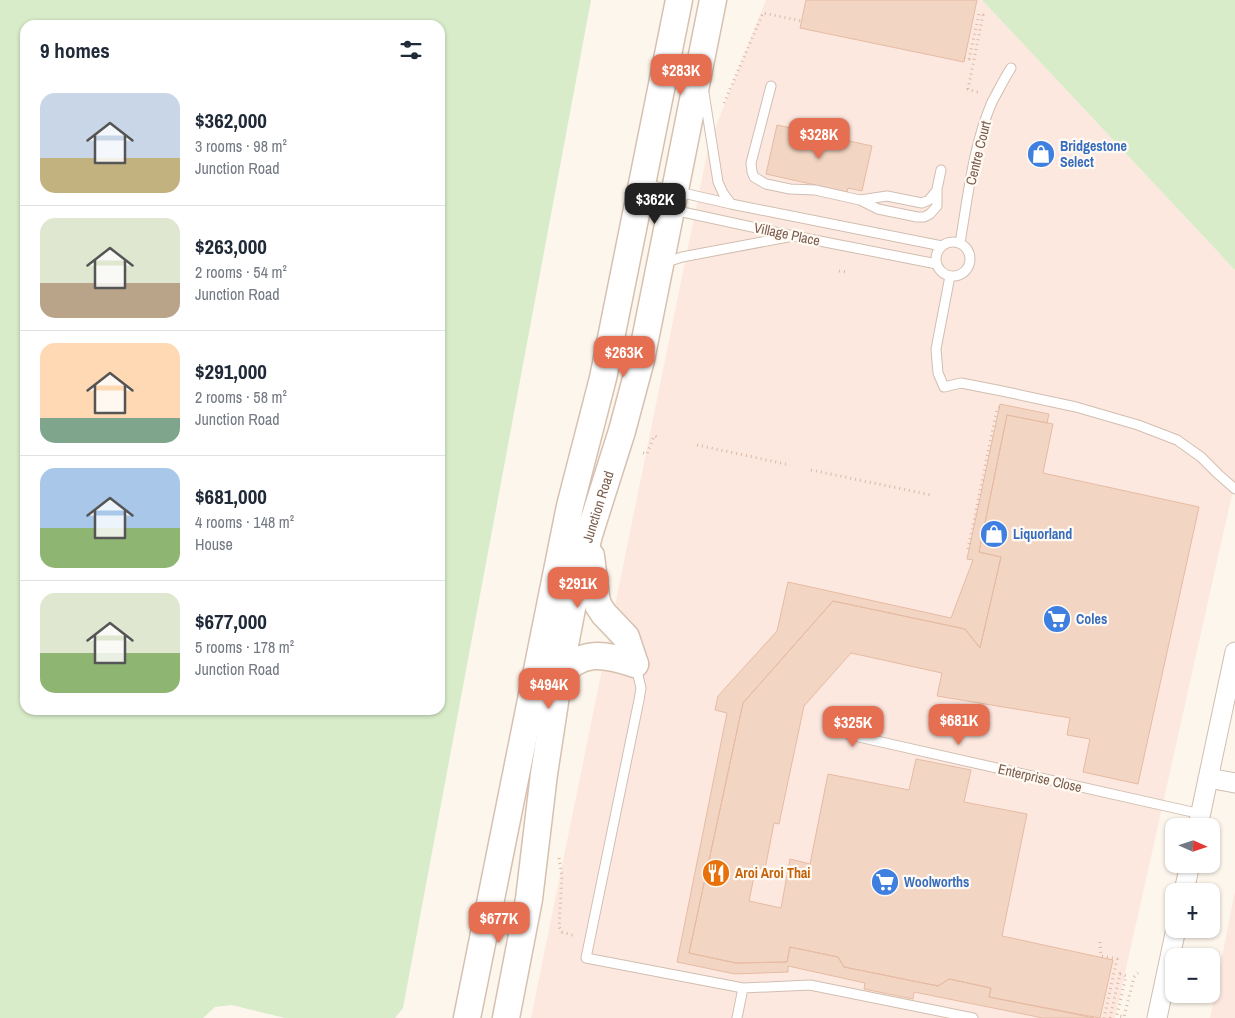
<!DOCTYPE html>
<meta charset="utf-8">
<style>
body{margin:0;font-family:"Archivo Narrow",sans-serif;background:#f2f2f3;color:#1f2937;height:100vh;display:flex;flex-direction:column;font-size:19px;white-space:nowrap}
*{box-sizing:border-box;margin:0}
p{font-size:16px;color:#747a83}
.icon{flex:none;width:28px;height:28px;fill:none;stroke:currentColor;stroke-width:2;stroke-linecap:round;stroke-linejoin:round}
.map{position:relative;flex:1;overflow:hidden}
.sheet{position:absolute;left:20px;top:20px;width:425px;height:695px;display:flex;flex-direction:column;background:#fff;border-radius:15px;box-shadow:0 1px 4px #0004}
.sheet>*{flex:none}
.needle{width:32px;rotate:93deg}
.tools{position:absolute;left:1165px;top:818px;display:grid;gap:10px}
.tools a{display:grid;place-items:center;width:55px;height:55px;border-radius:10px;background:#fff;box-shadow:0 1px 4px #0004;font-size:25px}
.price{position:absolute;translate:-50% -42px;padding:0 11px;border-radius:10px;background:#e76f51;color:#fff;font-size:16px;line-height:32px;filter:drop-shadow(0 1px 2px #0008)}
.price::after{content:'';position:absolute;left:50%;top:30px;width:15px;height:11px;margin-left:-8px;background:inherit;clip-path:polygon(0 0,100% 0,50% 100%)}
.price.selected{background:#222;color:#fff}
ul{padding:0;list-style:none}
li{display:flex;align-items:center;gap:15px;height:125px;padding:0 20px}
li+li{border-top:1px solid #e0e1e3}
li span{display:grid;place-items:center;flex:none;width:140px;height:100px;border-radius:15px;color:#555}
li>.icon{margin-inline-start:auto}
span .icon{width:60px;height:60px;fill:#fffc;stroke-width:1}
li b{font-size:21px}
h2{display:flex;justify-content:space-between;align-items:center;height:60px;padding:0 20px;font-size:21px}
.map>svg:first-child{display:block}
.commercial{fill:#fde8e0}
.green{fill:#d8ecc9;fill-rule:evenodd}
.building{fill:#f3d5c3;stroke:#e6bba3}
.lines{fill:none;stroke-linecap:round;stroke-linejoin:round}
.lane-casing{stroke:#d1beb0;stroke-width:11}
.street-casing{stroke:#d1beb0;stroke-width:21}
.secondary-casing{stroke:#d6c0b0;stroke-width:29}
.path{stroke:#d9b8a5;stroke-width:3;stroke-dasharray:1 4;stroke-linecap:butt}
.lane{stroke:#fff;stroke-width:9}
.street{stroke:#fff;stroke-width:19}
.secondary{stroke:#fff;stroke-width:26}
.labels{text-anchor:middle;stroke-width:4.5;stroke-linejoin:round;paint-order:stroke}
.shop-label{font-size:14px;font-weight:bold;fill:#366cbe;stroke:#fffaf3;text-anchor:start}
.street-label{font-size:14px;fill:#7a5c4d;stroke:#fffaf3}
.food-label{font-size:14px;font-weight:bold;fill:#c56008;stroke:#fffaf3;text-anchor:start}
</style>
<div class="map">
<svg width="1235" height="1018" viewBox="0 0 1235 1018">
<rect width="100%" height="100%" fill="#fdf6ec"/>
<path class="commercial" d="M766 0H982L1235 270V481L1115 1018H531L709 144Z
M1235 891V1018H1210Z"/>
<path class="green" d="M0 0H591L403 1008 395 1018H285L232 1005 215 1007 203 1018H0ZM25 25H440V710H25Z
M982 0H1235V270Z"/>
<path class="building" d="M806 0H977L964 62 800 28Z
M777 125 872 146 862 191 848 188 847 192 766 174Z
M1000 404 1049 414 1047 423 1007 415 979 552 1001 557 980 648 965 629 833 601 743 703 689 953 736 963 787 962 790 947 838 957 844 967 938 986 949 979 991 988 989 997 1094 1018H1043L914 992 913 999 864 989 865 983 788 966V972L735 974 677 962 727 713 715 710 718 696 777 631 788 582 951 618 973 560 967 559Z
M1007 415 1053 424 1043 473 1199 507 1138 784 1083 772 1090 739 1067 735 1070 718 937 696 942 673 851 653 804 706 779 824 774 823 765 869 756 867 749 901 781 908 790 859 810 864 828 774 909 790 916 759 971 770 964 802 1027 814 1002 936 1113 960 1100 1018 989 997 991 988 949 979 938 986 844 967 838 957 790 947 787 962 736 963 689 953 743 703 833 601 965 629 980 648 1001 557 979 552Z"/>
<g class="lines">
<defs>
<path id="lane" d="M771 86 751 163 752 172 754 177 766 184 790 189 815 190 860 200 878 209 917 217H924L930 214 937 206V189L941 170
M704 93 718 182 723 193 731 204
M644 184 731 204 942 246
M860 200 887 196 922 203 929 200 937 190
M641 203 794 236 937 264
M936 259a17 17 0 1 1 34 0a17 17 0 1 1-34 0Z
M960 243C968 196 973 146 992 102 998 91 1004 79 1011 68
M665 265 670 261 682 257 788 237
M950 276 936 349 938 373 944 387 961 383 1002 391 1076 407 1138 425 1177 440 1201 457 1218 474 1235 489
M636 667 641 688 639 700 586 958 743 988 810 985 973 1018
M850 735 1201 814
M737 1018 743 988"/>
<path id="street" d="M1208 778 1235 783
M1198 826 1235 652
M1184 891 1190 864
M1157 1018 1176 929"/>
<g id="secondary">
<path d="M591 556 596 596 598 605 604 614 626 637 635 664"/>
<path d="M559 676C582 649 604 654 635 664"/>
<path d="M467 1018 570 506 603 378 679 0"/>
<path id="s1" d="M506 1018 529 899 544 774 559 676 574 598 589 535 622 431 641 360 713 0"/>
</g>
</defs>
<use href="#lane" class="lane-casing"/>
<use href="#street" class="street-casing"/>
<use href="#secondary" class="secondary-casing"/>
<path class="path" d="M964 58 969 59 979 14 983 15 968 89 980 93
M724 103 763 13 802 21
M839 271 847 272
M697 445 790 465
M643 453 647 454 654 436 658 437
M811 470 931 495
M968 549 997 409 1002 406
M559 858 562 877 559 927 562 932 575 936
M1100 942 1101 956 1117 959 1104 1018
M1110 1018 1120 974 1126 976 1117 1015 1124 1017 1134 977 1138 973"/>
<use href="#lane" class="lane"/>
<use href="#street" class="street"/>
<use href="#secondary" class="secondary"/>
</g>
<defs>
<symbol id="shop-disc" viewBox="-11 -11 22 22"><circle r="9.5" fill="#3f7fe0" stroke="#fffaf3"/><path d="M-5-2.5h2.3a2.7 3.5 0 0 1 5.4 0H5L5.5 6h-11ZM-1.5-2.5h3a1.5 2.3 0 0 0-3 0Z" fill="#fff"/></symbol>
<symbol id="supermarket-disc" viewBox="-11 -11 22 22"><circle r="9.5" fill="#3f7fe0" stroke="#fffaf3"/><path d="M-6-5.5h2.5l.6 2H6L4.5 2H-2.5L-4.4-4H-6ZM-1.5 3.2a1.3 1.3 0 1 0 .1 0ZM3 3.2a1.3 1.3 0 1 0 .1 0Z" fill="#fff"/></symbol>
<symbol id="restaurant-disc" viewBox="-11 -11 22 22"><circle r="9.5" fill="#e8710a" stroke="#fffaf3"/><path d="M-5-6h1v4h1v-4h1v4h1v-4h1v5L-1.5 .5V6h-2V.5L-5-1ZM5-6V6H3V1.5H1.5Q1.5-4 5-6Z" fill="#fff"/></symbol>
</defs>
<g fill-rule="evenodd">
<use href="#shop-disc" x="1025" y="138" width="32" height="32"/>
<use href="#shop-disc" x="978" y="518" width="32" height="32"/>
<use href="#supermarket-disc" x="1041" y="603" width="32" height="32"/>
<use href="#restaurant-disc" x="700" y="857" width="32" height="32"/>
<use href="#supermarket-disc" x="869" y="866" width="32" height="32"/>
</g>
<g class="labels">
<g class="shop-label">
<text x="1060" y="151">Bridgestone<tspan x="1060" dy="16">Select</tspan></text>
<text x="1013" y="539">Liquorland</text>
<text x="1076" y="624">Coles</text>
<text x="904" y="887">Woolworths</text>
</g>
<g class="street-label">
<text transform="translate(978 153) rotate(-76)" y="5">Centre Court</text>
<text transform="translate(787 234) rotate(12)" y="5">Village Place</text>
<text dy="5" stroke="none"><textPath href="#s1" startOffset="520">Junction Road</textPath></text>
<text transform="translate(1040 778) rotate(13)" y="5">Enterprise Close</text>
</g>
<g class="food-label">
<text x="735" y="878">Aroi Aroi Thai</text>
</g>
</g>
</svg>
<div class="tools">
<a><svg class="needle" viewBox="-14 -14 28 28"><path d="M0-13l5 13h-10z" fill="#e53935"/><path d="M0 13l5-13h-10z" fill="#747a83"/></svg></a>
<a>+</a>
<a>−</a>
</div>
<b class="price" style="left:681px;top:96px">$283K</b>
<b class="price" style="left:819px;top:160px">$328K</b>
<b class="price selected" style="left:655px;top:225px">$362K</b>
<b class="price" style="left:624px;top:378px">$263K</b>
<b class="price" style="left:578px;top:609px">$291K</b>
<b class="price" style="left:549px;top:710px">$494K</b>
<b class="price" style="left:959px;top:746px">$681K</b>
<b class="price" style="left:853px;top:748px">$325K</b>
<b class="price" style="left:499px;top:944px">$677K</b>
<section class="sheet">
<h2>9 homes<svg class="icon" aria-label="filters" viewBox="0 0 24 24"><path d="M4 7h16M4 17h16"/><circle cx="9" cy="7" r="2"/><circle cx="15" cy="17" r="2"/></svg></h2>
<ul>
<li><span style="background:linear-gradient(#c9d6e8 65%,#c2b280 0)"><svg class="icon" aria-label="home" viewBox="0 0 24 24"><path d="M3 11l9-7 9 7M6 9v11h12V9"/></svg></span><div><b>$362,000</b><p>3 rooms · 98 m²</p><p>Junction Road</p></div></li>
<li><span style="background:linear-gradient(#dfe7d0 65%,#b9a48a 0)"><svg class="icon" aria-label="home" viewBox="0 0 24 24"><path d="M3 11l9-7 9 7M6 9v11h12V9"/></svg></span><div><b>$263,000</b><p>2 rooms · 54 m²</p><p>Junction Road</p></div></li>
<li><span style="background:linear-gradient(#ffd9b3 75%,#7fa58c 0)"><svg class="icon" aria-label="home" viewBox="0 0 24 24"><path d="M3 11l9-7 9 7M6 9v11h12V9"/></svg></span><div><b>$291,000</b><p>2 rooms · 58 m²</p><p>Junction Road</p></div></li>
<li><span style="background:linear-gradient(#a9c7e8 60%,#8fb573 0)"><svg class="icon" aria-label="home" viewBox="0 0 24 24"><path d="M3 11l9-7 9 7M6 9v11h12V9"/></svg></span><div><b>$681,000</b><p>4 rooms · 148 m²</p><p>House</p></div></li>
<li><span style="background:linear-gradient(#dfe7d0 60%,#8fb573 0)"><svg class="icon" aria-label="home" viewBox="0 0 24 24"><path d="M3 11l9-7 9 7M6 9v11h12V9"/></svg></span><div><b>$677,000</b><p>5 rooms · 178 m²</p><p>Junction Road</p></div></li>
</ul>
</section>
</div>
